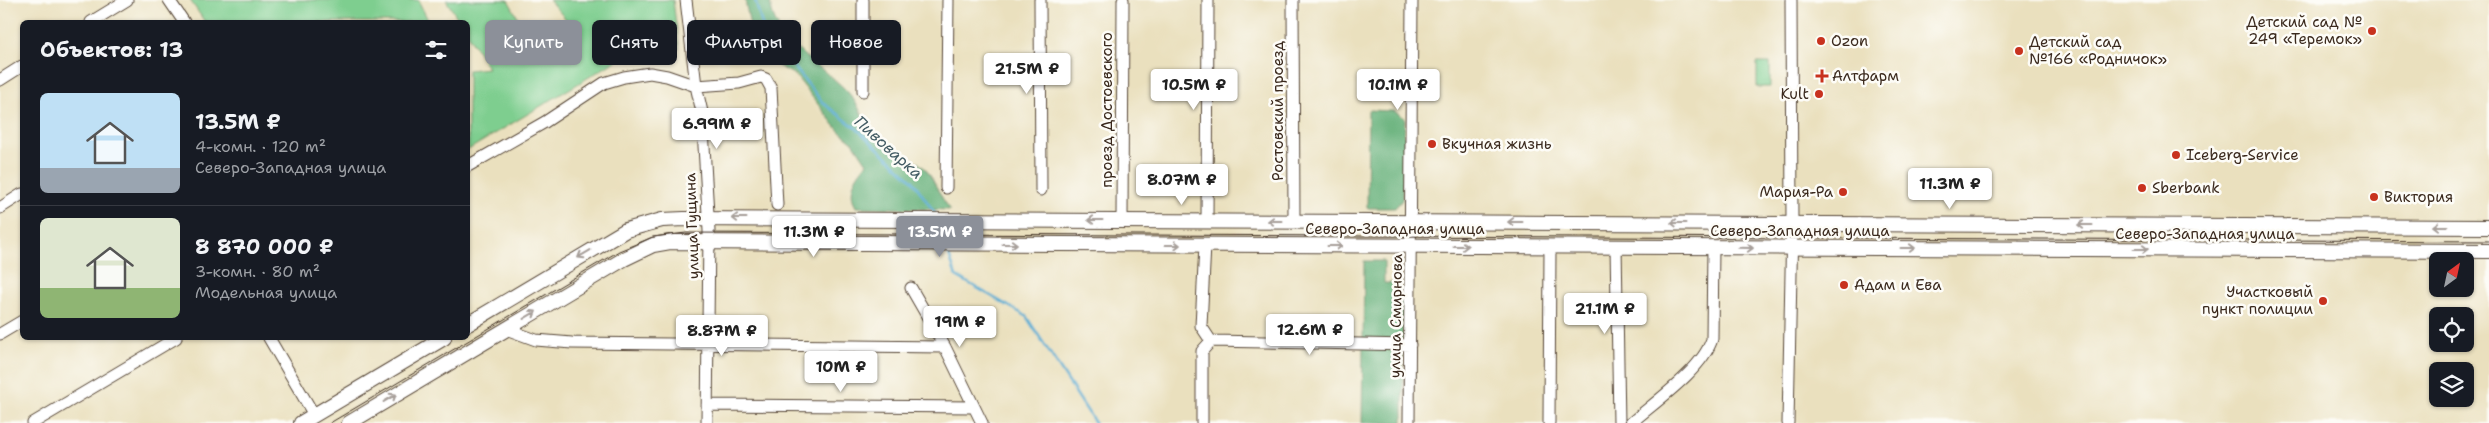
<!DOCTYPE html>
<html lang="ru">
<meta charset="utf-8">
<style>
body{margin:0;font-family:"Shantell Sans",sans-serif;background:#242831;color:#f1f3f6;height:100vh;display:flex;flex-direction:column;font-size:19px;white-space:nowrap}
*{box-sizing:border-box;margin:0}
p{font-size:16px;color:#9ea1a6}
.icon{flex:none;width:28px;height:28px;fill:none;stroke:currentColor;stroke-width:2;stroke-linecap:round;stroke-linejoin:round}
.map{position:relative;flex:1;overflow:hidden}
.details{position:absolute;left:20px;top:20px;width:450px;height:320px;display:flex;flex-direction:column;background:#171b24;border-radius:8px;box-shadow:0 1px 4px #0004}
.details>*{flex:none}
.banner{position:absolute;left:485px;top:20px;width:475px;height:45px;display:flex;gap:10px}
.needle{width:32px;rotate:33deg}
.tools{position:absolute;left:2429px;top:252px;display:grid;gap:10px}
.tools a{display:grid;place-items:center;width:45px;height:45px;border-radius:8px;background:#171b24;box-shadow:0 1px 4px #0004;font-size:25px}
.price{position:absolute;translate:-50% -42px;padding:0 11px;border-radius:5px;background:#fff;color:#222;font-size:16px;line-height:32px;filter:drop-shadow(0 1px 2px #0008)}
.price::after{content:'';position:absolute;left:50%;top:30px;width:15px;height:11px;margin-left:-8px;background:inherit;clip-path:polygon(0 0,100% 0,50% 100%)}
.price.active{background:#8c9099;color:#fff}
ul{padding:0;list-style:none}
li{display:flex;align-items:center;gap:15px;height:125px;padding:0 20px}
li+li{border-top:1px solid #363941}
li span{display:grid;place-items:center;flex:none;width:140px;height:100px;border-radius:8px;color:#555}
li>.icon{margin-inline-start:auto}
span .icon{width:60px;height:60px;fill:#fffc;stroke-width:1}
li b{font-size:21px}
h2{display:flex;justify-content:space-between;align-items:center;height:60px;padding:0 20px;font-size:21px}
.chip{padding:0 18px;border-radius:8px;background:#171b24;box-shadow:0 1px 4px #0004;font-size:18px;line-height:45px}
.chip.active{background:#8c9099;color:#fff}
.map>svg:first-child{display:block}
.green{fill:#7ece8f;stroke:#5c7c56}
.forest{fill:#66b17a;stroke:#506e4c}
.lines{fill:none;stroke-linecap:round;stroke-linejoin:round}
.stream{stroke:#53a9d0;stroke-width:2.5}
.minor-casing{stroke:#554536;stroke-width:13}
.major-casing{stroke:#554536;stroke-width:16}
.minor{stroke:#fff;stroke-width:11}
.major{stroke:#fff;stroke-width:14}
.tram{stroke:#3b2a1e;stroke-width:1}
.oneway{stroke:#a79f9a}
.poi-dot{fill:#c8321e;stroke:#fdfcf7;stroke-width:2}
.labels{text-anchor:middle;stroke-width:5;stroke-linejoin:round;paint-order:stroke}
.poi-label{font-size:15px;fill:#3b2a1e;stroke:#fdfcf7;text-anchor:start}
.street-label{font-size:15px;fill:#3b2a1e;stroke:#fdfcf7}
.water-label{font-size:16px;font-style:italic;fill:#455d65;stroke:#fdfcf7}
</style>
<div class="map">
<svg width="2489" height="423" viewBox="0 0 2489 423">
<rect width="100%" height="100%" fill="#fdfcf7"/>
<filter id="ink" filterUnits="userSpaceOnUse"><feTurbulence type="fractalNoise" baseFrequency=".02" numOctaves="2"/><feDisplacementMap in="SourceGraphic" scale="10" xChannelSelector="R" yChannelSelector="G"/><feConvolveMatrix kernelMatrix="1 2 1 2 8 2 1 2 1" color-interpolation-filters="sRGB"/></filter>
<filter id="wash" filterUnits="userSpaceOnUse"><feTurbulence type="fractalNoise" baseFrequency=".0096" numOctaves="4" result="noise"/><feDisplacementMap in="SourceGraphic" scale="20" xChannelSelector="R" yChannelSelector="G"/><feGaussianBlur stdDeviation="1.12" result="paint"/><feColorMatrix in="noise" values="0 0 0 0 0 0 0 0 0 0 0 0 0 0 0 0 0 1.4 0 .05"/><feComposite in="paint" operator="in"/></filter>
<g filter="url(#wash)">
<rect width="100%" height="100%" fill="#eae0be"/>
<path class="green" d="M190 0H418L429 22H205Z
M446 0H508L534 46 571 25 549 0H673L679 49 629 53 468 150V70L488 68 468 35V22H460Z
M1757 63H1770V87H1757Z"/>
<path class="forest" d="M745 0H770C772 42 821 64 847 91 861 106 866 129 881 143 894 154 916 156 927 171 936 183 940 198 951 210L856 207C847 190 855 176 867 163L853 142 839 131 795 75 771 62 753 42Z
M1368 110 1394 111 1405 118 1402 200 1395 208H1367Z
M1364 261H1384V283H1396L1403 290V423H1362Z"/>
<g class="lines">
<path class="stream" d="M755 0 763 28 823 103 856 128 913 181 936 215
M939 225 944 239
M947 249 956 276 1026 316 1095 423"/>
</g>
</g>
<g filter="url(#ink)">
<g class="lines">
<defs>
<path id="minor" d="M169 0 184 22
M686 0 696 86 702 112 709 231 707 423
M1040 0 1041 190
M1293 0 1294 221
M91 22 127 0
M0 80 22 66
M863 91V0
M468 166 545 122 604 83 624 77 650 73 667 76 696 86 739 83 761 77 766 79 771 88 777 205
M946 188 948 0
M0 208 22 194
M1122 220 1123 0
M1207 221 1208 0
M1616 246 1619 423
M911 288 945 347 982 423
M506 329 536 340 572 343 945 347
M0 334 22 321
M269 338 314 415
M1211 341 1410 345
M707 405 974 407
M33 423 176 338
M1202 423V351L1211 341 1201 326 1205 245
M1409 423 1412 0
M1549 423 1550 246
M1631 423C1655 402 1703 369 1712 339L1713 247
M1788 423 1792 223 1791 0"/>
<path id="major" d="M468 324 626 230 662 220 684 219 2489 227
M301 423 444 338
M349 423 624 259 653 245 670 242 2489 251"/>
</defs>
<use href="#minor" class="minor-casing"/>
<use href="#major" class="major-casing"/>
<use href="#minor" class="minor"/>
<use href="#major" class="major"/>
<path class="tram" d="M330 423 619 251 653 237 686 233 2489 241"/>
</g>
<defs><path id="oneway-shaft" d="M-6 0H5M1.5-3L5.5 0L1.5 3" fill="none" stroke-width="1.6" stroke-linecap="round" stroke-linejoin="round" transform="scale(1.25)"/></defs>
<g class="oneway">
<use href="#oneway-shaft" transform="translate(739 218) rotate(-180)"/>
<use href="#oneway-shaft" transform="translate(1095 220) rotate(-180)"/>
<use href="#oneway-shaft" transform="translate(1275 221) rotate(-180)"/>
<use href="#oneway-shaft" transform="translate(1515 222) rotate(-180)"/>
<use href="#oneway-shaft" transform="translate(1678 223) rotate(-180)"/>
<use href="#oneway-shaft" transform="translate(2085 225) rotate(-180)"/>
<use href="#oneway-shaft" transform="translate(2440 226) rotate(-180)"/>
<use href="#oneway-shaft" transform="translate(1010 244)"/>
<use href="#oneway-shaft" transform="translate(1173 245)"/>
<use href="#oneway-shaft" transform="translate(1335 246)"/>
<use href="#oneway-shaft" transform="translate(1461 246)"/>
<use href="#oneway-shaft" transform="translate(1746 248) rotate(1)"/>
<use href="#oneway-shaft" transform="translate(1908 248)"/>
<use href="#oneway-shaft" transform="translate(2141 249)"/>
<use href="#oneway-shaft" transform="translate(584 254) rotate(149)"/>
<use href="#oneway-shaft" transform="translate(530 315) rotate(-31)"/>
<use href="#oneway-shaft" transform="translate(390 398) rotate(-31)"/>
</g>
</g>
<g class="poi-dot">
<circle cx="2372" cy="31" r="5"/>
<circle cx="1821" cy="41" r="5"/>
<circle cx="2019" cy="51" r="5"/>
<path d="M1819.5 68.5h5v5h5v5h-5v5h-5v-5h-5v-5h5z"/>
<circle cx="1819" cy="94" r="5"/>
<circle cx="1432" cy="144" r="5"/>
<circle cx="2176" cy="155" r="5"/>
<circle cx="2142" cy="188" r="5"/>
<circle cx="1843" cy="192" r="5"/>
<circle cx="2374" cy="197" r="5"/>
<circle cx="1844" cy="285" r="5"/>
<circle cx="2323" cy="301" r="5"/>
</g>
<g class="labels">
<g class="poi-label">
<text x="2362" y="27" text-anchor="end">Детский сад №<tspan x="2362" dy="17">249 «Теремок»</tspan></text>
<text x="1831" y="46">Ozon</text>
<text x="2029" y="47">Детский сад<tspan x="2029" dy="17">№166 «Родничок»</tspan></text>
<text x="1832" y="81">Алтфарм</text>
<text x="1809" y="99" text-anchor="end">Kult</text>
<text x="1442" y="149">Вкучная жизнь</text>
<text x="2186" y="160">Iceberg-Service</text>
<text x="2152" y="193">Sberbank</text>
<text x="1833" y="197" text-anchor="end">Мария-Ра</text>
<text x="2384" y="202">Виктория</text>
<text x="1854" y="290">Адам и Ева</text>
<text x="2313" y="297" text-anchor="end">Участковый<tspan x="2313" dy="17">пункт полиции</tspan></text>
</g>
<g class="street-label">
<text transform="translate(1107 110) rotate(-90)" y="5">проезд Достоевского</text>
<text transform="translate(1278 111) rotate(-90)" y="5">Ростовский проезд</text>
<text transform="translate(692 226) rotate(-92)" y="5">улица Гущина</text>
<text x="1395" y="234">Северо-Западная улица</text>
<text x="1800" y="236">Северо-Западная улица</text>
<text x="2205" y="239">Северо-Западная улица</text>
<text transform="translate(1396 316) rotate(-89)" y="5">улица Смирнова</text>
</g>
<g class="water-label">
<text transform="translate(889 147) rotate(42)" y="6">Пивоварка</text>
</g>
</g>
</svg>
<div class="tools">
<a><svg class="needle" viewBox="-14 -14 28 28"><path d="M0-13l5 13h-10z" fill="#e53935"/><path d="M0 13l5-13h-10z" fill="#9ea1a6"/></svg></a>
<a><svg class="icon" aria-label="locate" viewBox="0 0 24 24"><circle cx="12" cy="12" r="6"/><path d="M12 2v4M12 18v4M2 12h4M18 12h4"/></svg></a>
<a><svg class="icon" aria-label="layers" viewBox="0 0 24 24"><path d="M12 4l9 5-9 5-9-5zM3 14l9 5 9-5"/></svg></a>
</div>
<b class="price" style="left:1027px;top:95px">21.5M ₽</b>
<b class="price" style="left:1194px;top:111px">10.5M ₽</b>
<b class="price" style="left:1398px;top:111px">10.1M ₽</b>
<b class="price" style="left:717px;top:150px">6.99M ₽</b>
<b class="price" style="left:1182px;top:206px">8.07M ₽</b>
<b class="price" style="left:1950px;top:210px">11.3M ₽</b>
<b class="price" style="left:814px;top:258px">11.3M ₽</b>
<b class="price active" style="left:940px;top:258px">13.5M ₽</b>
<b class="price" style="left:1605px;top:335px">21.1M ₽</b>
<b class="price" style="left:960px;top:348px">19M ₽</b>
<b class="price" style="left:1310px;top:356px">12.6M ₽</b>
<b class="price" style="left:722px;top:357px">8.87M ₽</b>
<b class="price" style="left:841px;top:393px">10M ₽</b>
<div class="banner">
<a class="chip active">Купить</a>
<a class="chip">Снять</a>
<a class="chip">Фильтры</a>
<a class="chip">Новое</a>
</div>
<section class="details">
<h2>Объектов: 13<svg class="icon" aria-label="filters" viewBox="0 0 24 24"><path d="M4 7h16M4 17h16"/><circle cx="9" cy="7" r="2"/><circle cx="15" cy="17" r="2"/></svg></h2>
<ul>
<li><span style="background:linear-gradient(#bfe0f5 75%,#9aa5b1 0)"><svg class="icon" aria-label="home" viewBox="0 0 24 24"><path d="M3 11l9-7 9 7M6 9v11h12V9"/></svg></span><div><b>13.5M ₽</b><p>4-комн. · 120 m²</p><p>Северо-Западная улица</p></div></li>
<li><span style="background:linear-gradient(#dfe7d0 70%,#8fb573 0)"><svg class="icon" aria-label="home" viewBox="0 0 24 24"><path d="M3 11l9-7 9 7M6 9v11h12V9"/></svg></span><div><b>8 870 000 ₽</b><p>3-комн. · 80 m²</p><p>Модельная улица</p></div></li>
</ul>
</section>
</div>
